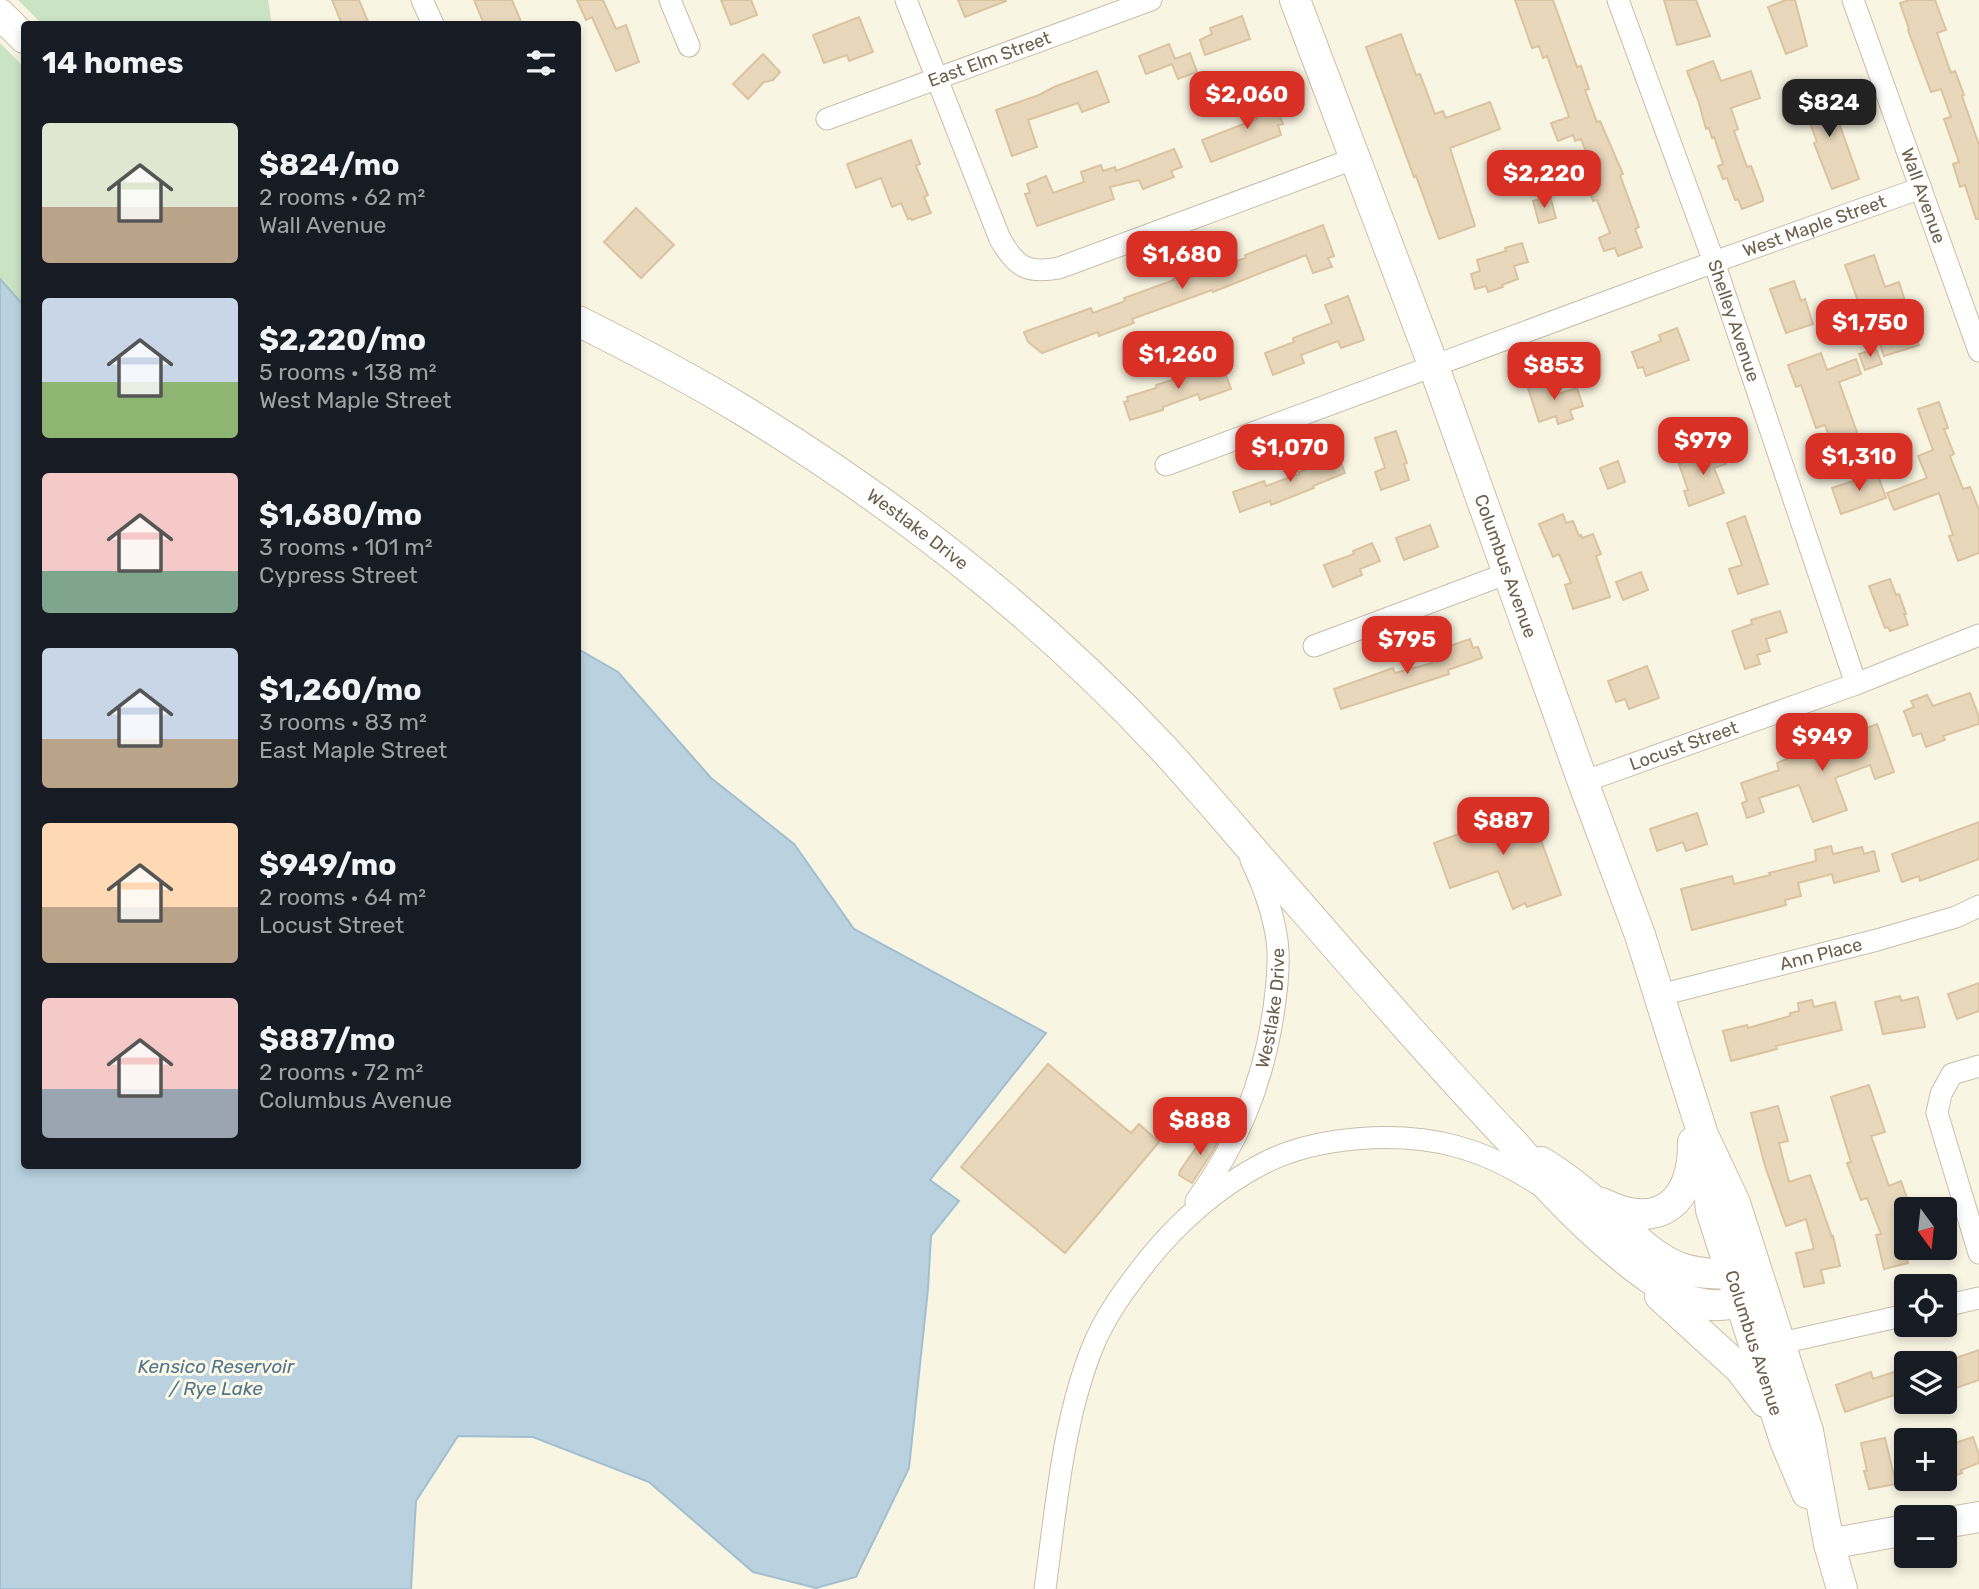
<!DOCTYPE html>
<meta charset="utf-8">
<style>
body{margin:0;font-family:Rubik,sans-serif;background:#242831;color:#f1f3f6;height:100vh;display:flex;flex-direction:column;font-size:26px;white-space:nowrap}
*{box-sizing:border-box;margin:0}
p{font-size:23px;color:#9ea1a6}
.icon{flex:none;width:38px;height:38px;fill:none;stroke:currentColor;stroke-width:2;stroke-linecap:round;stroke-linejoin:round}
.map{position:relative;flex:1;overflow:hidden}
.panel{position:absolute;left:21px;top:21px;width:560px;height:1148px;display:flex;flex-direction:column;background:#171b24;border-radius:7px;box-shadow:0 4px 10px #0003}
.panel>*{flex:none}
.needle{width:46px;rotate:165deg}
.fabs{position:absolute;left:1894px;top:1197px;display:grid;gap:14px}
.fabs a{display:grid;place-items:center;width:63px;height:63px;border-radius:7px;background:#171b24;box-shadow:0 4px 10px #0003;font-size:35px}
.price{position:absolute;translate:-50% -60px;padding:0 16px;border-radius:14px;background:#d93025;color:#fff;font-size:23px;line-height:46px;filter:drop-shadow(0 2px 4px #0008)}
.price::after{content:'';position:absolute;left:50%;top:42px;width:21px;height:16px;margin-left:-10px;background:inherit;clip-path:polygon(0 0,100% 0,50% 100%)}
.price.on{background:#222;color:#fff}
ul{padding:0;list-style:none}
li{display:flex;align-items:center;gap:21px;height:175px;padding:0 21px}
li span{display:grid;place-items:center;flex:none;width:196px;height:140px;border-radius:7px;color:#555}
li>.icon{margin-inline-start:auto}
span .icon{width:84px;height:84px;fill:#fffc;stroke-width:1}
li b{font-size:30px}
h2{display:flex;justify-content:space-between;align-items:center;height:84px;padding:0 21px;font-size:30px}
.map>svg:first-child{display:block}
.green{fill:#cae4c3}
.water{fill:#bad2e0;stroke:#a1bfd0;stroke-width:2}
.building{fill:#e8d7bb;stroke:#dcc3a0;stroke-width:2}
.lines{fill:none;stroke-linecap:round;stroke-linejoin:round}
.street-casing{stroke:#c8beab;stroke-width:23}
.secondary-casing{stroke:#cbbfa9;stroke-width:32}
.street{stroke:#fff;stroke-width:21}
.secondary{stroke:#fff;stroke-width:30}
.labels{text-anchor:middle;stroke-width:6;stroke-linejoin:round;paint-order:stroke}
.street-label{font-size:18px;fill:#6d5f4c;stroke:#fcf9e8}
.water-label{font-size:19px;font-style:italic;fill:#50758c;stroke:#fcf9e8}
</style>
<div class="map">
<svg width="1979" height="1589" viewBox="0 0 1979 1589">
<rect width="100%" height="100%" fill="#f9f5e3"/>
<path class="green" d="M18 0H268L272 24H42Z
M0 43 24 67V306L0 279Z"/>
<path class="water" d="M0 279 24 306V1166H578V649L618 672 711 778 794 844 854 929 1046 1033 930 1180 959 1201 931 1236 928 1289 909 1468 856 1577 816 1588 753 1572 649 1482 533 1437 458 1436 416 1501 411 1589H0Z"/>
<path class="building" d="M332 0H359L369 24H342Z
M474 0H512L522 24H484Z
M577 0H603L616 29 626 25 639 62 616 71 592 17 586 20Z
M721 0H751L757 15 731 25Z
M958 0H1006V1L965 17Z
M1515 0H1553L1577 67 1581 66 1589 89 1585 90 1597 122 1600 121 1623 174 1620 175 1639 227 1635 229 1642 247 1618 256 1615 248 1604 251 1599 238 1610 233 1597 200 1593 201 1587 185 1591 183 1587 172 1593 170 1581 139 1575 141 1573 135 1558 141 1551 123 1569 117 1547 56 1543 58 1539 46 1532 48Z
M1664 0H1696L1710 36 1677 45Z
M1786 0H1795L1807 46 1786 54 1768 7Z
M1910 0H1935L1946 30 1937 33 1951 73 1955 71 1964 95 1962 96 1979 145V219H1976L1965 185 1960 187 1953 164 1959 162 1944 119 1951 117 1941 89 1931 92 1908 30 1909 29 1900 3Z
M1242 16 1250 39 1205 55 1200 40 1212 34 1210 28Z
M859 17 873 52 849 61 847 55 824 63 813 35Z
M1401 34 1416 75 1420 74 1435 114 1443 111 1446 118 1490 102 1500 129 1450 148 1475 226 1439 239 1416 176 1414 177 1366 47Z
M1169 44 1175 59 1190 53 1197 72 1178 79 1172 64 1146 74 1139 56Z
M763 54 780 72 773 80 764 82 748 99 733 84Z
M1713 61 1721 81 1751 71 1760 98 1731 108 1738 129 1734 131 1747 167 1751 166 1763 198V201L1742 209 1738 199 1735 200 1727 178 1723 179 1718 166 1723 164 1714 137 1712 138 1709 128 1706 129 1699 103 1687 71Z
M1097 71 1109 102 1082 112 1078 103 1028 120 1037 147 1012 156 996 110 1039 95 1054 87Z
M1826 87 1859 179 1832 189 1814 143 1817 142 1800 96Z
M1270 94 1283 124 1278 125 1281 135 1211 162 1202 140 1257 119 1250 101Z
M911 140 920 164 916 166 928 195 924 197 931 213 912 220 911 218 908 219 901 203 892 207 881 178 856 188 847 164Z
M1174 149 1182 167 1171 171 1174 177 1143 189 1139 180 1110 187 1114 199 1037 226 1025 194 1030 193 1027 184 1046 176 1053 193 1084 182 1081 172 1101 165 1103 171 1115 167 1116 171Z
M1550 196 1556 218 1539 223 1533 201Z
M636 208 674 245 641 278 604 242Z
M1323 225 1334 256 1328 258 1332 267 1313 273 1306 255 1213 292 1212 290 1132 319 1134 323 1099 336 1098 332 1042 353 1028 342 1024 332 1091 308 1093 313 1125 301 1124 298 1174 280 1173 279 1205 267 1208 277 1238 266 1236 261 1246 258 1245 255Z
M1522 243 1528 262 1514 266 1518 279 1502 285 1503 287 1488 292 1486 286 1475 289 1471 274 1480 271 1477 260 1506 251 1505 248Z
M1874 255 1885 287 1899 282 1919 345 1884 356 1871 319 1827 334 1821 317 1859 304 1845 265Z
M1794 281 1801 301 1805 299 1813 324 1786 333 1770 289Z
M1348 296 1364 340 1341 348 1338 341 1301 355 1304 363 1273 375 1265 353 1294 342 1293 338 1332 323 1325 305Z
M1677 328 1689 360 1646 376 1643 367 1638 368 1632 352 1661 341 1659 335Z
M1876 349 1882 364 1865 370 1859 354Z
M1821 353 1827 370 1856 359 1861 374 1839 382 1859 438 1833 447 1825 425 1816 428 1801 385 1796 387 1788 365Z
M1206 362 1210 372 1223 367 1231 389 1200 400 1198 394 1163 407V410L1130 420 1124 402 1128 401 1127 397 1156 388V385L1192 374 1189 368Z
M1545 379 1551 396 1577 388 1583 406 1570 410 1573 419 1558 424 1556 416 1539 422 1527 385Z
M1939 402 1948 428 1944 429 1954 454 1950 456 1963 489 1970 487 1979 510V553L1958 561 1949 536 1953 535 1939 493 1894 510 1887 493 1927 478 1918 456 1933 450 1918 409Z
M1396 431 1407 463 1404 464 1409 480 1381 490 1375 472 1385 468 1375 438Z
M1720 448 1726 464 1714 468 1724 493 1689 506 1684 491 1688 490 1679 464Z
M1337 453 1345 473 1313 486 1314 488 1271 505 1270 501 1240 512 1233 492 1264 481 1266 486 1299 474V472L1308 469 1307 464Z
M1618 461 1625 482 1608 489 1600 468Z
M1877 473 1886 498 1841 514 1832 488Z
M1563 514 1566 523 1573 521 1579 536 1581 535 1582 538 1593 534 1601 554 1596 556 1610 597 1573 609 1565 585 1571 583 1559 554 1553 557 1539 524Z
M1745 516 1768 584 1738 594 1729 569 1742 565 1727 523Z
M1430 525 1438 547 1404 560 1396 538Z
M1372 543 1380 561 1360 569 1362 575 1333 587 1324 565 1354 554 1353 551Z
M1641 572 1648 590 1623 600 1616 582Z
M1890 579 1896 595 1899 594 1906 614H1904L1908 625 1890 631 1888 627 1885 628 1869 586Z
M1780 611 1787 632 1766 639 1770 651 1757 655 1760 664 1745 669 1732 631 1752 624 1751 620Z
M1470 639 1473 648 1478 647 1482 658 1448 670 1449 674 1341 709 1334 689 1393 668 1395 673 1432 663 1431 659 1440 657 1438 650Z
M1647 666 1659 698 1629 709 1625 699 1616 702 1608 681Z
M1970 693 1979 717V724L1943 736 1945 740 1926 747 1921 733 1913 736 1904 711 1914 707 1911 701 1927 695 1933 706Z
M1877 724 1894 772 1875 779 1870 765 1835 778 1847 810 1813 822 1799 785 1759 798 1764 812 1747 818 1742 803 1747 801 1741 783 1779 770 1777 763 1789 758V757Z
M1538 805 1546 828 1538 832 1561 895 1527 907 1525 903 1513 909 1498 871 1450 888 1434 843Z
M1697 813 1707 844 1686 851 1683 842 1657 851 1650 829Z
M1979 822V859L1920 881 1919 876 1902 882 1892 854Z
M1831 846 1833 854 1862 847 1864 854 1874 851 1879 871 1834 883 1832 874 1798 883 1801 896 1785 900 1786 905 1692 930 1681 889 1732 876 1734 884 1770 875 1769 873 1816 861 1815 850Z
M1979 983V1011L1957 1019 1948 994Z
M1900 996 1901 1001 1918 997 1925 1027 1883 1034 1875 1002Z
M1812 1000 1814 1007 1835 1002 1842 1030 1776 1046 1777 1049 1731 1061 1723 1031 1747 1025 1748 1028 1790 1016V1013L1799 1011 1798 1003Z
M1048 1064 1131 1133 1139 1124 1159 1142 1065 1253 961 1167Z
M1869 1085 1885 1132 1871 1136 1889 1186 1901 1181 1908 1201 1906 1202V1253L1908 1263 1884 1269 1876 1235 1881 1234 1867 1198 1861 1200 1847 1163 1851 1162 1831 1097Z
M1778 1106 1788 1141 1779 1143 1789 1182 1810 1175 1832 1237 1833 1236 1840 1266 1821 1270 1824 1283 1804 1287 1796 1253 1814 1249 1806 1219 1786 1226 1765 1166 1751 1113Z
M1229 1119 1213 1151 1192 1183 1179 1175 1180 1171 1206 1133 1214 1139Z
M1979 1350V1380L1944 1392V1362Z
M1906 1368V1391L1845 1412 1836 1385 1871 1372 1873 1379Z
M1944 1430H1947L1952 1444 1973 1437 1979 1455V1463L1961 1470 1962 1473 1944 1479Z
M1885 1438 1896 1484 1869 1489 1864 1471H1867L1861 1443Z"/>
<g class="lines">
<defs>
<g id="street">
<path d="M422 0 433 24"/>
<path d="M670 0 689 46"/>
<path d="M906 0 1000 239C1016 267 1027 274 1059 268L1356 158"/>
<path id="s1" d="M1618 0 1714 262 1856 684"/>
<path id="s2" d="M1853 0 1979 351"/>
<path id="s3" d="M827 119 1151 0"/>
<path id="s4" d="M1166 465 1714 262 1921 188"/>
<path d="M1314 646 1508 573"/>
<path id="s5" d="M1583 782 1856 684 1979 635"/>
<path id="s6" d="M1660 995 1877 940 1956 917 1979 906"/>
<path d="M1979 1066 1952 1074 1941 1094 1937 1113 1979 1253"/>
<path id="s7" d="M1196 1201C1238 1143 1262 1086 1273 1015 1276 994 1279 973 1278 951 1276 919 1265 889 1251 860"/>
<path d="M1944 1306 1979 1298"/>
<path d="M1768 1346 1906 1315"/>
<path d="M1045 1589C1056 1509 1062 1426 1091 1351 1104 1317 1125 1289 1147 1261 1178 1222 1219 1186 1264 1163 1317 1136 1398 1131 1455 1146 1486 1154 1515 1169 1541 1186"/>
</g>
<g id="secondary">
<path id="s8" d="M1295 0 1434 367 1583 782 1640 935 1703 1135 1735 1203 1808 1431 1829 1544 1842 1589"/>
<path d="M0 14 24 38"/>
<path id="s9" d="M578 321C634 349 690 378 744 411 896 504 1040 616 1162 747 1196 784 1228 822 1261 860 1344 955 1426 1051 1513 1143 1528 1158 1538 1177 1553 1192 1583 1224 1660 1298 1703 1304 1723 1308 1745 1301 1765 1296"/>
<path id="s10" d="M1706 1159 1711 1210 1785 1441 1807 1493"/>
<path d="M1541 1162C1568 1178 1590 1198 1614 1218 1633 1236 1653 1257 1678 1267 1700 1275 1726 1275 1748 1270"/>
<path d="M1602 1203C1659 1232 1694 1202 1693 1142"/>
<path d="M1660 1296 1740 1369 1765 1402"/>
<path d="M1944 1523 1979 1517"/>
<path d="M1829 1544 1906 1530"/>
</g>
</defs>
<use href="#street" class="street-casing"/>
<use href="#secondary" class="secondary-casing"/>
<use href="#street" class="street"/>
<use href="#secondary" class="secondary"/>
</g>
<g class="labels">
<g class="street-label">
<text dy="6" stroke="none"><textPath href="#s3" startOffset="173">East Elm Street</textPath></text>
<text dy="6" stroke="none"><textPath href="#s2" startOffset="208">Wall Avenue</textPath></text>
<text dy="6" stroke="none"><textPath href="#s4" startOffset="691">West Maple Street</textPath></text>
<text dy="6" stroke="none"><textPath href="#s1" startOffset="341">Shelley Avenue</textPath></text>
<text dy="6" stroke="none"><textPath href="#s9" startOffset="399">Westlake Drive</textPath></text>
<text dy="6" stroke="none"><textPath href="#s8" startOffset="604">Columbus Avenue</textPath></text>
<text dy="6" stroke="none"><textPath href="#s5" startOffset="107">Locust Street</textPath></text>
<text dy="6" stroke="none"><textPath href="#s6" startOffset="166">Ann Place</textPath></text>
<text dy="6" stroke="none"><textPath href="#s7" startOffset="210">Westlake Drive</textPath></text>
<text dy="6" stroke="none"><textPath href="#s10" startOffset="191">Columbus Avenue</textPath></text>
</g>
<g class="water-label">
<text x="216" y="1373">Kensico Reservoir<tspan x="216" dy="22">/ Rye Lake</tspan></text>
</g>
</g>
</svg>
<div class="fabs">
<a><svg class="needle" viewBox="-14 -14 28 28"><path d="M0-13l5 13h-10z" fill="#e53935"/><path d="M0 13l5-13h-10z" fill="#9ea1a6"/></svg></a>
<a><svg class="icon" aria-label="locate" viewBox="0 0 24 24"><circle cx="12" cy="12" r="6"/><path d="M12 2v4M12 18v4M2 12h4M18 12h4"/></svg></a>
<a><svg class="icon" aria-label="layers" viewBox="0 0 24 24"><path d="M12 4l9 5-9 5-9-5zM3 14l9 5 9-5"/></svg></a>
<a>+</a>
<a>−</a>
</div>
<b class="price" style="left:1247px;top:131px">$2,060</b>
<b class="price on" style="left:1829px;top:139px">$824</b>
<b class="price" style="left:1544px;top:210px">$2,220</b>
<b class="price" style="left:1182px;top:291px">$1,680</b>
<b class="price" style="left:1870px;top:359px">$1,750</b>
<b class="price" style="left:1178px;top:391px">$1,260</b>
<b class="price" style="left:1554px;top:402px">$853</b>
<b class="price" style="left:1703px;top:477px">$979</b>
<b class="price" style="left:1290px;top:484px">$1,070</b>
<b class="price" style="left:1859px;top:493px">$1,310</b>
<b class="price" style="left:1407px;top:676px">$795</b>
<b class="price" style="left:1822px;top:773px">$949</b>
<b class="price" style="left:1503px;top:857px">$887</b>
<b class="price" style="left:1200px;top:1157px">$888</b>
<section class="panel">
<h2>14 homes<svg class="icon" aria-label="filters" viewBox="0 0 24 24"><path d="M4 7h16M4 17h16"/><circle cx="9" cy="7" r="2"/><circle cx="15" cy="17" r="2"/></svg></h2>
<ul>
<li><span style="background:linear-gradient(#dfe7d0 60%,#b9a48a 0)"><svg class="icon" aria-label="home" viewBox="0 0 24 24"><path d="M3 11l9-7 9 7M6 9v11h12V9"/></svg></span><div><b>$824/mo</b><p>2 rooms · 62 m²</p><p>Wall Avenue</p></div></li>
<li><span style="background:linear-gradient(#c9d6e8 60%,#8fb573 0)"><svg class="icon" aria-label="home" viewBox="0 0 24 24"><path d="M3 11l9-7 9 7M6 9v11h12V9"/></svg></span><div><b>$2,220/mo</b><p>5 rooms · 138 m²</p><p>West Maple Street</p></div></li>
<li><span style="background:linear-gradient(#f6c9c9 70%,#7fa58c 0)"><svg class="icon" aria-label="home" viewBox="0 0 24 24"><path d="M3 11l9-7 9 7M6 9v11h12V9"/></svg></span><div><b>$1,680/mo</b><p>3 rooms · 101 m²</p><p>Cypress Street</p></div></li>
<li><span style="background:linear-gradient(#c9d6e8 65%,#b9a48a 0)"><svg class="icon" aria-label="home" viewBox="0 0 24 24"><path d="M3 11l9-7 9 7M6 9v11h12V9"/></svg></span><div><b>$1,260/mo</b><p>3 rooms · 83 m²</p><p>East Maple Street</p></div></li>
<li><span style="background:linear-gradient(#ffd9b3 60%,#b9a48a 0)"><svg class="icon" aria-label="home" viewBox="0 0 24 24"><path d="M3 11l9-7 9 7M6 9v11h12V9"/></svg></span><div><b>$949/mo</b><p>2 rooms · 64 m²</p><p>Locust Street</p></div></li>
<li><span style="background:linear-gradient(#f6c9c9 65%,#9aa5b1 0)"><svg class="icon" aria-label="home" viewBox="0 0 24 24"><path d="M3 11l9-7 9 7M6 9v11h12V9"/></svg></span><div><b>$887/mo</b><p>2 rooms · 72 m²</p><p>Columbus Avenue</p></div></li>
</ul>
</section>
</div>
